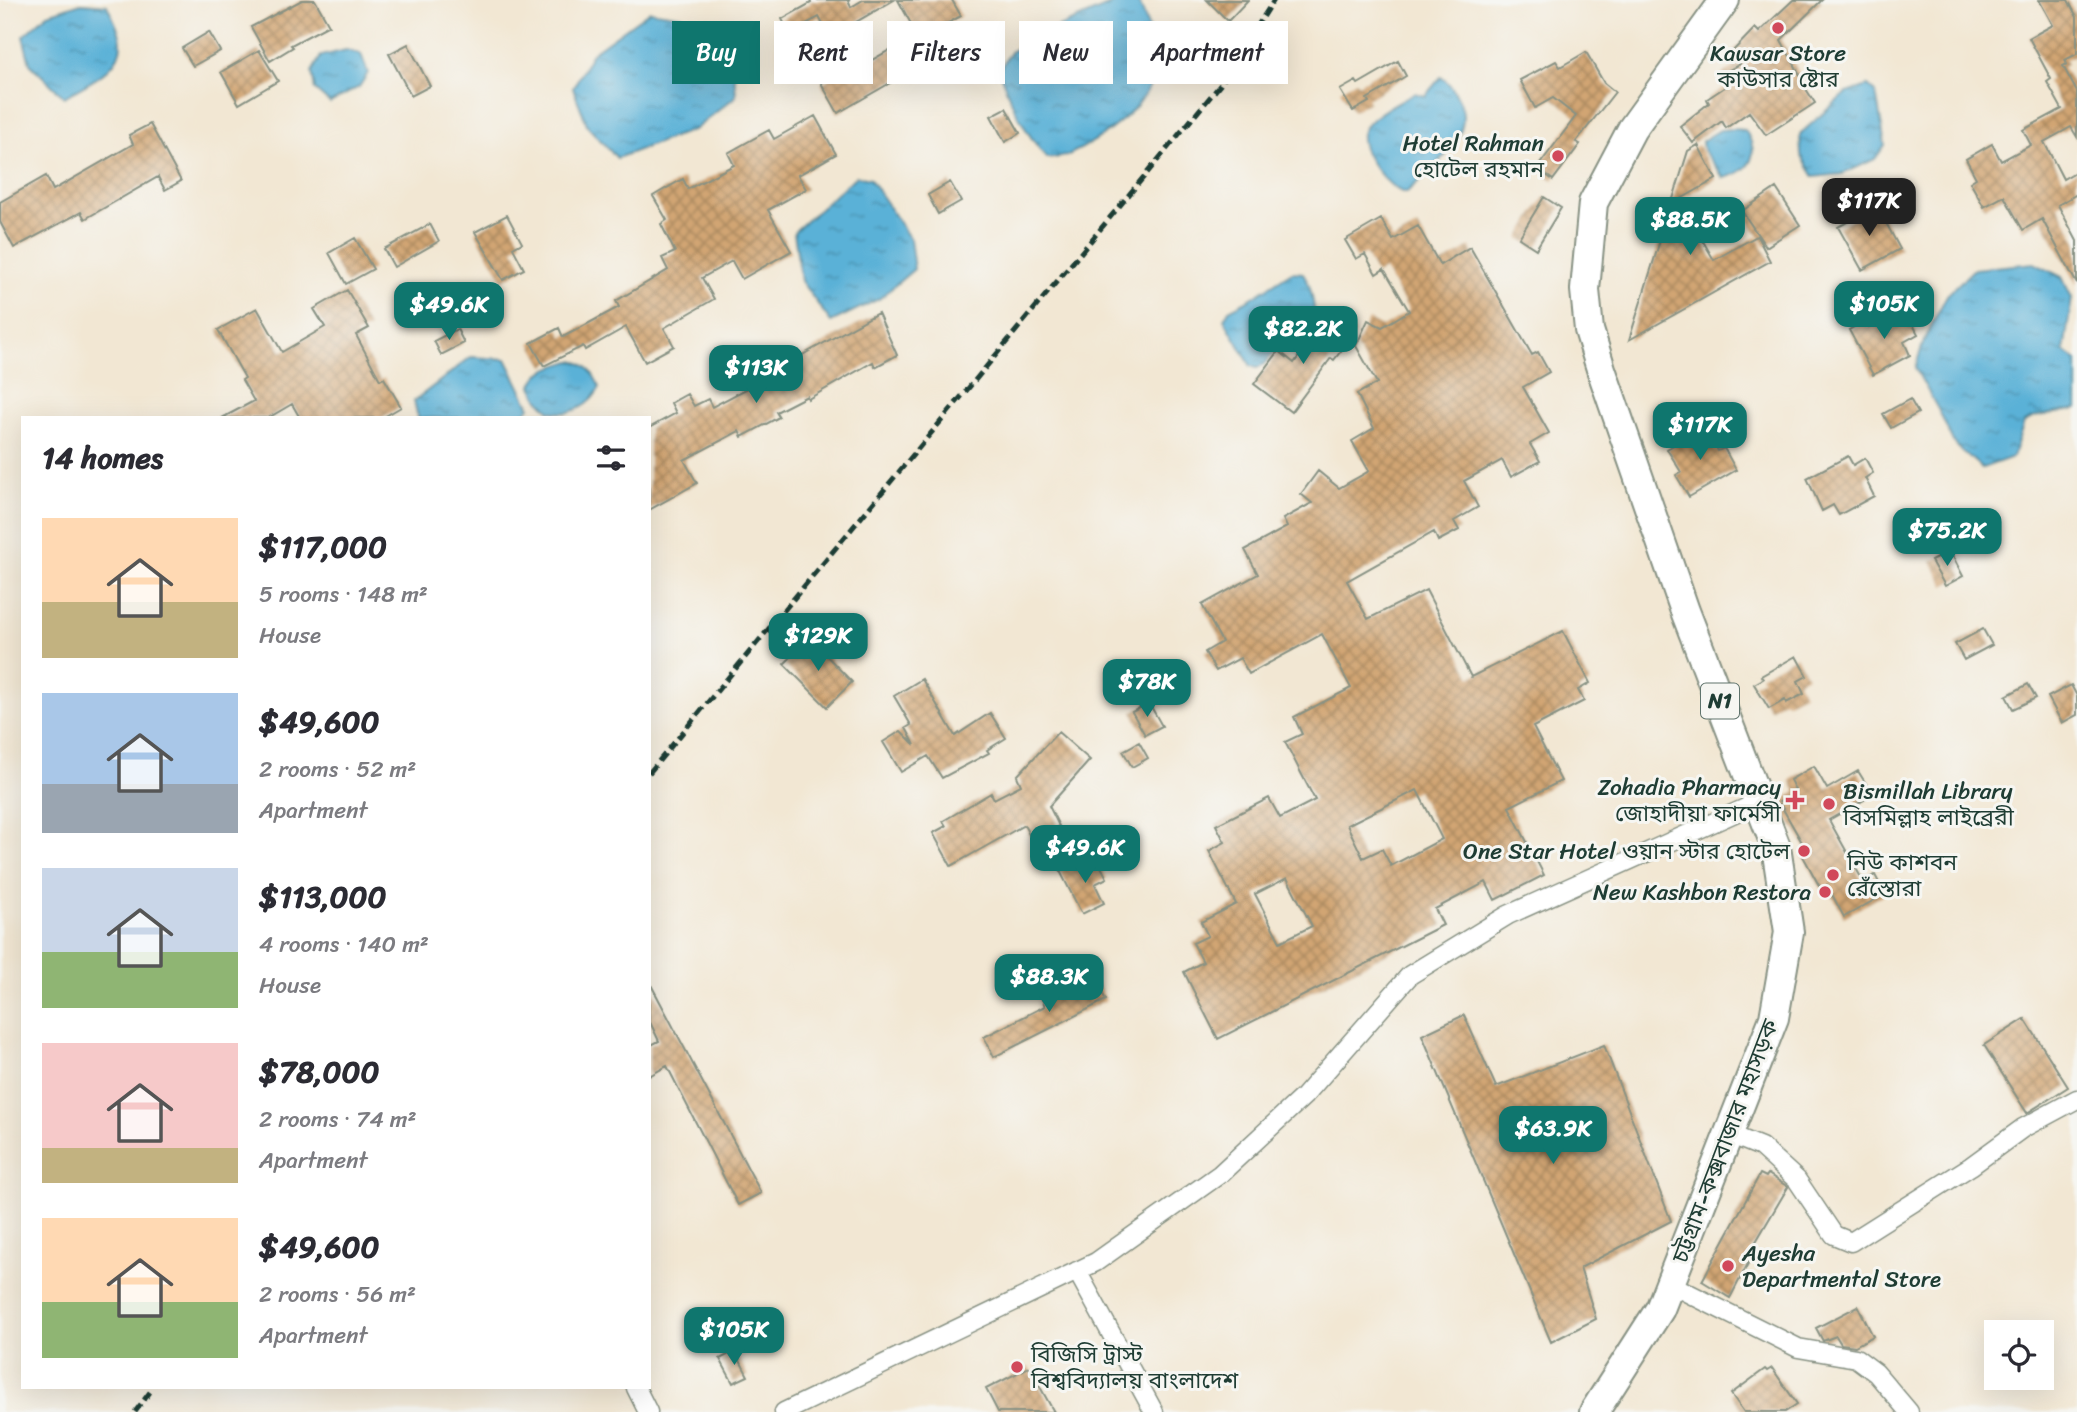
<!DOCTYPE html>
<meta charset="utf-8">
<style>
body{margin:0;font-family:Sriracha,"Noto Sans Bengali",sans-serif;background:#f2f2f3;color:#2b2b33;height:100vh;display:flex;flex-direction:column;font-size:26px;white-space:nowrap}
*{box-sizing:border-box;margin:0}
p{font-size:23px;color:#7c7c81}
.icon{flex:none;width:38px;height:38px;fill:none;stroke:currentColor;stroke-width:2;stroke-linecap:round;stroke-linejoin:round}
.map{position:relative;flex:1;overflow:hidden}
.side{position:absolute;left:21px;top:416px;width:630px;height:973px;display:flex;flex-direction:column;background:#fff;border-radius:0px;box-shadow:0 7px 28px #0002}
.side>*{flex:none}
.banner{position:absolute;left:672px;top:21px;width:665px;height:63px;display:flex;gap:14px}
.tools{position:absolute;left:1984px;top:1320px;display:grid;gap:14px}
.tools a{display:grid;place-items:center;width:70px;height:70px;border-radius:0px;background:#fff;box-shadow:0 7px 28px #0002;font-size:35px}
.price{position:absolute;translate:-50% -60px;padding:0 16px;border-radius:14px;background:#0f766e;color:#fff;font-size:23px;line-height:46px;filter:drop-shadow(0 2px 4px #0008)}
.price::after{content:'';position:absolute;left:50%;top:42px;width:21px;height:16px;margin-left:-10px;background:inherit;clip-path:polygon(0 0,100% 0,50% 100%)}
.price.on{background:#222;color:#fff}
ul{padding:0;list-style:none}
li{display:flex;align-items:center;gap:21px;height:175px;padding:0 21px}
li span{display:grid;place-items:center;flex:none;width:196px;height:140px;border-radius:0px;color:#555}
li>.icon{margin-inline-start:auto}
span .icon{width:84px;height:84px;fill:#fffc;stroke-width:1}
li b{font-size:30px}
h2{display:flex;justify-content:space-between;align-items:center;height:84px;padding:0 21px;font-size:30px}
.chip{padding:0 24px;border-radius:0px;background:#fff;box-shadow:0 7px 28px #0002;font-size:24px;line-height:63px}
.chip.on{background:#0f766e;color:#fff}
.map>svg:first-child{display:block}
.water{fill:url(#water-ripples);stroke:#3c7786;stroke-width:2}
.building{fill:url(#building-cross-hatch);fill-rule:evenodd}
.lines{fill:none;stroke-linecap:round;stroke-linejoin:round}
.minor-casing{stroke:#889284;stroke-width:21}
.trunk-casing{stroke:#889284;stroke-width:32}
.minor{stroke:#fff;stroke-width:18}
.trunk{stroke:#fff;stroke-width:28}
.rail{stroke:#1f3d34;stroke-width:5;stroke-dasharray:10 5;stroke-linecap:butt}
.poi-dot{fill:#d1495b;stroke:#f6f6f2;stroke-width:2.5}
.labels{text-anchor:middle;stroke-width:6;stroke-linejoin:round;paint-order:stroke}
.shield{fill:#f6f6f2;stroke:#60746d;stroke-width:2}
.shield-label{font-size:21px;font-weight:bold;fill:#1f3d34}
.poi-label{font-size:23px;fill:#1f3d34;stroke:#f6f6f2;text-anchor:end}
.street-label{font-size:23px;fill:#1f3d34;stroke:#f6f6f2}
</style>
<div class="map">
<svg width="2077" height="1412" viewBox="0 0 2077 1412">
<defs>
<pattern id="water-ripples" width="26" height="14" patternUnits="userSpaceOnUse" patternTransform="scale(1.75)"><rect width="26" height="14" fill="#5ab1d7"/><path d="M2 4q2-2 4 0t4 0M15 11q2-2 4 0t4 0" fill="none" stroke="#4a91af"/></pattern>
<pattern id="building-cross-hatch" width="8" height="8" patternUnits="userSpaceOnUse" patternTransform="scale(1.75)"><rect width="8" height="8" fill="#d1a573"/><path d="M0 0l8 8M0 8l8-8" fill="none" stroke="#a9885f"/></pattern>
</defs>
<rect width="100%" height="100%" fill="#f6f6f2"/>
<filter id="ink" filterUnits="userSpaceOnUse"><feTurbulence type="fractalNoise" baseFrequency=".0143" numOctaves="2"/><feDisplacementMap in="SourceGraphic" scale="14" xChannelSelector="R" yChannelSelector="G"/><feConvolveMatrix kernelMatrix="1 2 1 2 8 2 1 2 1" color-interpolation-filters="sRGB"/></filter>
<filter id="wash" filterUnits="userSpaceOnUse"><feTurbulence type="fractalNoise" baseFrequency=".00686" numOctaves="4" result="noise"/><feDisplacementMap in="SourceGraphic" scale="28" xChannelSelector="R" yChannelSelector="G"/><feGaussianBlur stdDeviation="1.57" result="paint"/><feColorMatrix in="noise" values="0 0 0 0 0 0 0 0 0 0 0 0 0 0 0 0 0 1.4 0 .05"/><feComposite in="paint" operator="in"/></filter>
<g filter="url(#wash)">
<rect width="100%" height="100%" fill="#f2e7d3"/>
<path class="water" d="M1119 1 1139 2C1147 22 1157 49 1154 71 1149 107 1099 141 1068 155 1062 158 1053 158 1047 158 1024 132 1011 103 999 71L1010 52 1043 34Z
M81 3 107 5C111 15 118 26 120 36 128 68 85 84 64 97L30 64 23 36 48 14Z
M650 11 681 16 712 38 734 69 736 96 695 129 617 158 588 127 573 88 592 53Z
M346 50 361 54 368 73 359 87 330 103 315 90 312 72 321 56Z
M1441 77C1450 83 1453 89 1458 98 1479 137 1430 169 1406 193 1389 191 1355 149 1363 131 1369 116 1401 100 1415 93L1425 96Z
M1868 86 1876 93 1885 145 1875 159 1843 174 1814 177 1801 155 1800 134 1845 94Z
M1732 129 1745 130C1761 155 1751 171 1724 178L1703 150 1702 141 1720 130Z
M856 176 870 179 910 239 914 269 879 299 831 322 801 281 794 232Z
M2034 263 2062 277 2072 298 2064 351 2077 361V408C2056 416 2044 411 2024 422L2013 457 1982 468 1954 444 1939 411 1915 368 1925 338 1947 295 1974 269Z
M1292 272 1303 273C1314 289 1313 310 1318 330L1312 339 1292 352 1277 349 1264 364 1257 368 1251 366 1224 319 1229 310 1250 299Z
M471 357 506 359 530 407 520 418H418L414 401Z
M571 361C588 362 592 373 600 387 591 405 571 417 550 411L539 400 532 386C537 369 555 366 571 361Z"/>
<g id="blocks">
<path class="building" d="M302 0H315L329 25 291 45 293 47 270 61 251 27Z
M810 0H850L848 1 851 7 863 0H894L851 25 870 61 909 39 923 64 838 113 821 83 847 69 819 17 789 33 782 19 811 3Z
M898 0H952L961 16 937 29 940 34 922 44Z
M1207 0H1248L1228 21Z
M1793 0H1822L1781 40 1804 82 1802 83 1815 103 1766 135 1749 112 1726 128 1722 121 1693 143 1680 126 1709 103 1707 99 1728 85 1722 74 1740 64 1730 54 1755 28 1759 32Z
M2039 0H2068L2077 17V54L2065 60 2067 64 2063 66 2077 92V137L2071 127 2044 142 2063 179 2077 171V194L2058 205 2077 241V284L2042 219 2023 230 2004 196 1984 207 1970 182 1976 178 1966 159 1992 144 2001 161 2031 145 2023 130 2062 109 2047 82 2051 79 2029 38 2053 25Z
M209 32 220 51 193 66 182 48Z
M408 44 430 86 411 96 389 54Z
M259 50 278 81 239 104 221 72Z
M1586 52 1604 83 1615 92 1576 142 1580 144 1553 180 1537 168 1576 116 1553 98 1535 108 1520 80 1556 61 1560 67Z
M1398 61 1406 76 1367 99 1369 102 1353 111 1340 90 1356 81 1358 84Z
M1006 108 1020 133 1005 142 991 116Z
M815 116 836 154 798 175 806 189 768 210 791 251 742 279 732 261 702 278 714 299 664 328 674 346 645 362 626 327 585 350 583 346 544 366 531 343 559 328 563 337 619 307 616 301 668 270 662 258 675 252 661 224 667 220 653 196 683 179 688 189 734 165 728 153 769 130 774 139Z
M150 124 181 181 165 190 158 177 85 219 81 212 14 248 0 222V202L46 176 53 190 133 144 129 135Z
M1698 145 1716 179 1679 200 1714 260 1757 236 1770 261 1629 340 1688 151Z
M950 182 961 201 938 214 928 195Z
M1776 188 1800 225 1766 247 1742 211Z
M1544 197 1561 208 1536 249 1519 238Z
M1877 206 1900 249 1862 270 1838 227Z
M507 215 522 243 513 248 524 269 503 280 475 232Z
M1381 219 1393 240 1418 226 1440 265 1470 247 1532 355 1538 352 1549 372 1523 387 1549 433 1530 444 1540 461 1511 477 1502 460 1464 481 1478 507 1454 521 1459 530 1438 541 1434 532 1347 581 1368 619 1426 590 1471 677 1563 631 1590 683 1578 690 1584 701 1533 727 1561 781 1509 807 1544 875 1495 900 1486 882 1435 909 1443 925 1218 1039 1184 972 1203 962 1193 943 1208 936 1201 922 1236 904 1209 851 1225 842 1216 825 1269 798 1280 818 1315 800 1285 742 1302 734 1294 717 1351 688 1322 634 1249 674 1240 658 1216 671 1205 652 1222 642 1202 605 1258 574 1245 550 1287 527 1283 519 1312 503 1301 494 1318 471 1339 488 1369 471 1352 441 1374 428 1357 394 1377 383 1356 346 1368 320 1382 327 1409 311 1384 269 1376 274 1365 254 1356 259 1345 240ZM1417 790 1442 839 1391 866 1382 849 1363 858 1347 825ZM1287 878 1312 926 1280 942 1255 894Z
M430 224 439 241 394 267 384 249Z
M355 238 373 269 346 284 329 253Z
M347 290 369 328 356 335 380 380 384 378 401 407 382 418H300L292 404 268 418H222L254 401 242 380 245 378 218 330 257 308 282 352 325 327 314 309Z
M1894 311 1897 316 1906 311 1918 334 1904 342 1910 355 1873 375 1849 330 1865 321 1869 327Z
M878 313 897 355 875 367 873 362 808 399 807 396 776 412 779 417 742 437 739 431 684 460 697 483 649 510V428L676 413 671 403 687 394 694 406 708 399 712 407 790 366 788 363Z
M1335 317 1355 333 1334 360 1331 358 1291 412 1254 384 1279 351 1294 363 1308 344 1311 347Z
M457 329 464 343 441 355 434 341Z
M1910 399 1918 413 1891 428 1883 414Z
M1705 427 1718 451 1724 448 1736 470 1689 497 1676 475 1681 472 1667 449Z
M1848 456 1853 465 1865 458 1873 473 1865 478 1874 496 1839 515 1833 505 1822 511 1807 478Z
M1950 551 1963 576 1945 586 1931 561Z
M1983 629 1992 645 1964 660 1955 644Z
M810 639 852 682 827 707 784 664Z
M1796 656 1807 676 1798 681 1804 694 1786 703 1785 700 1769 709 1754 684 1763 679 1761 676Z
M922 679 955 736 990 713 1006 738 987 750 989 753 942 778 928 756 901 772 883 742 901 731 915 745 906 728 911 725 894 696Z
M2028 684 2036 698 2013 709 2006 696Z
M2071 685 2077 696V715L2062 723 2048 697Z
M1149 703 1162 726 1145 735 1132 712Z
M1058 732 1090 760 1049 806 1059 826 1032 840 1024 825 951 866 933 833 946 826 943 821 991 793 994 799 1021 785 1017 776Z
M1139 742 1148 758 1132 767 1123 751Z
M1814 766 1827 789 1858 771 1873 795 1829 820 1863 881 1875 875 1885 894 1844 917 1827 885 1821 889 1803 856 1808 853 1779 802 1796 792 1790 780Z
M1083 860 1087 869 1099 863 1107 878 1095 884 1104 903 1082 914 1060 871Z
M1091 972 1106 1000 994 1057 984 1037 1045 1006 1041 997Z
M649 981 761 1193 738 1205 667 1066 649 1076V1046L659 1041 649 1020Z
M1464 1015 1496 1087 1604 1045 1671 1221 1580 1268 1596 1319 1551 1342 1422 1035Z
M2025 1019 2068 1087 2027 1113 1984 1045Z
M1760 1174 1766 1177 1768 1174 1788 1187 1751 1250 1754 1252 1730 1298 1702 1281Z
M1858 1306 1873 1336 1855 1346 1841 1344 1836 1336 1823 1341 1816 1328Z
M735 1351 748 1376 733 1383 720 1359Z
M1029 1367 1054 1412H998L986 1389Z
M1772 1368 1797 1404 1785 1412H1744L1731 1394 1765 1369 1767 1371Z"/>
</g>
</g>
<g filter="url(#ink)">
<use href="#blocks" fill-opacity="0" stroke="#889284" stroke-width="2"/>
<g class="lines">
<defs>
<path id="minor" d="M1729 1134 1761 1147 1797 1180 1834 1235 1851 1242 1971 1166 2023 1128 2077 1099
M1077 1271 1154 1412
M1670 1284 1798 1348 1856 1358 1876 1373 1909 1412
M636 1388 648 1412
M784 1412 1096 1262 1220 1174 1304 1096 1410 975 1508 915 1759 802"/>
<path id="trunk" d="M1594 1412 1660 1309 1774 1018 1789 932 1776 847 1685 611 1601 369 1589 330 1585 290 1593 203 1632 129 1725 0"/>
</defs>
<use href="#minor" class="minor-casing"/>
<use href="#trunk" class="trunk-casing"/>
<use href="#minor" class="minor"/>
<use href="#trunk" class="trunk"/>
<path class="rail" d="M649 773 1220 85 1274 0
M135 1412 153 1388"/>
</g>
</g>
<g class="poi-dot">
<circle cx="1778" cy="28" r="7"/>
<circle cx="1558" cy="156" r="7"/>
<path d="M1791.5 789.5h7v7h7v7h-7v7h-7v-7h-7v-7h7z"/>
<circle cx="1829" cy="804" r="7"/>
<circle cx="1804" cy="851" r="7"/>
<circle cx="1833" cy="875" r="7"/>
<circle cx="1825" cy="892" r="7"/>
<circle cx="1728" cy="1266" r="7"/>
<circle cx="1017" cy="1367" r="7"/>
</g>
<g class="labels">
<rect class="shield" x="1701" y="683.5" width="38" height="35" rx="5"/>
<g class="shield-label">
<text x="1720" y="708">N1</text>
</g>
<g class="poi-label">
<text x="1778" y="61" text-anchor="middle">Kawsar Store<tspan x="1778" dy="26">কাউসার ষ্টোর</tspan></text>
<text x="1544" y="151">Hotel Rahman<tspan x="1544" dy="26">হোটেল রহমান</tspan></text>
<text x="1781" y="795">Zohadia Pharmacy<tspan x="1781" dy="26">জোহাদীয়া ফার্মেসী</tspan></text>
<text x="1843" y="799" text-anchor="start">Bismillah Library<tspan x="1843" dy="26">বিসমিল্লাহ লাইব্রেরী</tspan></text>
<text x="1790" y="859">One Star Hotel ওয়ান স্টার হোটেল</text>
<text x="1847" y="870" text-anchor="start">নিউ কাশবন<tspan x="1847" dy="26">রেঁস্তোরা</tspan></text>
<text x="1811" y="900">New Kashbon Restora</text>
<text x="1742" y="1261" text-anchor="start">Ayesha<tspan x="1742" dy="26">Departmental Store</tspan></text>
<text x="1031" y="1362" text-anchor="start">বিজিসি ট্রাস্ট<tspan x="1031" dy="26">বিশ্ববিদ্যালয় বাংলাদেশ</tspan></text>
</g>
<g class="street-label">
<text transform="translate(1725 1141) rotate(-69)" y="8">চট্টগ্রাম-কক্সবাজার মহাসড়ক</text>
</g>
</g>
</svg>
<div class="tools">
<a><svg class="icon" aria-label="locate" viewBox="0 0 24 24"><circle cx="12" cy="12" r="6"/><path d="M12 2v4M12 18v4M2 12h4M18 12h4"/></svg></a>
</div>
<b class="price on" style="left:1869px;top:238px">$117K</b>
<b class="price" style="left:1690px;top:257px">$88.5K</b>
<b class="price" style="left:1884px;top:341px">$105K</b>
<b class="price" style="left:449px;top:342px">$49.6K</b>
<b class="price" style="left:1303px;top:366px">$82.2K</b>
<b class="price" style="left:756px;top:405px">$113K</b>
<b class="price" style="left:1700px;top:462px">$117K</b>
<b class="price" style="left:1947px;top:568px">$75.2K</b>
<b class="price" style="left:818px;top:673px">$129K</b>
<b class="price" style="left:1147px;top:719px">$78K</b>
<b class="price" style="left:1085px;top:885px">$49.6K</b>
<b class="price" style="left:1049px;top:1014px">$88.3K</b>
<b class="price" style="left:1553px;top:1166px">$63.9K</b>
<b class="price" style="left:734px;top:1367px">$105K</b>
<div class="banner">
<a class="chip on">Buy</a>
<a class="chip">Rent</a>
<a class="chip">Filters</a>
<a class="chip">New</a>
<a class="chip">Apartment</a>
</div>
<section class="side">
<h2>14 homes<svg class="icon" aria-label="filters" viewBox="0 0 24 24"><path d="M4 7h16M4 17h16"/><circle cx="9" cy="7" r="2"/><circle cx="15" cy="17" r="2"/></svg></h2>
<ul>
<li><span style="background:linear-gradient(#ffd9b3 60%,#c2b280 0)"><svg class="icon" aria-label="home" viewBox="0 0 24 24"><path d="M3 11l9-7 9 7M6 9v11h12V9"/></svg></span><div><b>$117,000</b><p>5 rooms · 148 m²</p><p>House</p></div></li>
<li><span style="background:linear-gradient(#a9c7e8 65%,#9aa5b1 0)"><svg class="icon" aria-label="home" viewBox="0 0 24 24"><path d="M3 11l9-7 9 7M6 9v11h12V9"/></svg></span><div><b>$49,600</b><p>2 rooms · 52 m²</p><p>Apartment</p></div></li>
<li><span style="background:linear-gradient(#c9d6e8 60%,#8fb573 0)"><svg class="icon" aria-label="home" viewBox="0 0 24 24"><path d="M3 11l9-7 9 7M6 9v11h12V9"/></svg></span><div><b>$113,000</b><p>4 rooms · 140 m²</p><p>House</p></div></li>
<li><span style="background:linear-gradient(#f6c9c9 75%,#c2b280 0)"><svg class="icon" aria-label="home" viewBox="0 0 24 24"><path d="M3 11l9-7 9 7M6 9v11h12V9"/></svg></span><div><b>$78,000</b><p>2 rooms · 74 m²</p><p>Apartment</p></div></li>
<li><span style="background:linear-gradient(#ffd9b3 60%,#8fb573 0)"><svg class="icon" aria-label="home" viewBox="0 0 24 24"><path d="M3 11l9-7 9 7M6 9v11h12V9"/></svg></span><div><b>$49,600</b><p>2 rooms · 56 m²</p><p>Apartment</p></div></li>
</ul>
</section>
</div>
